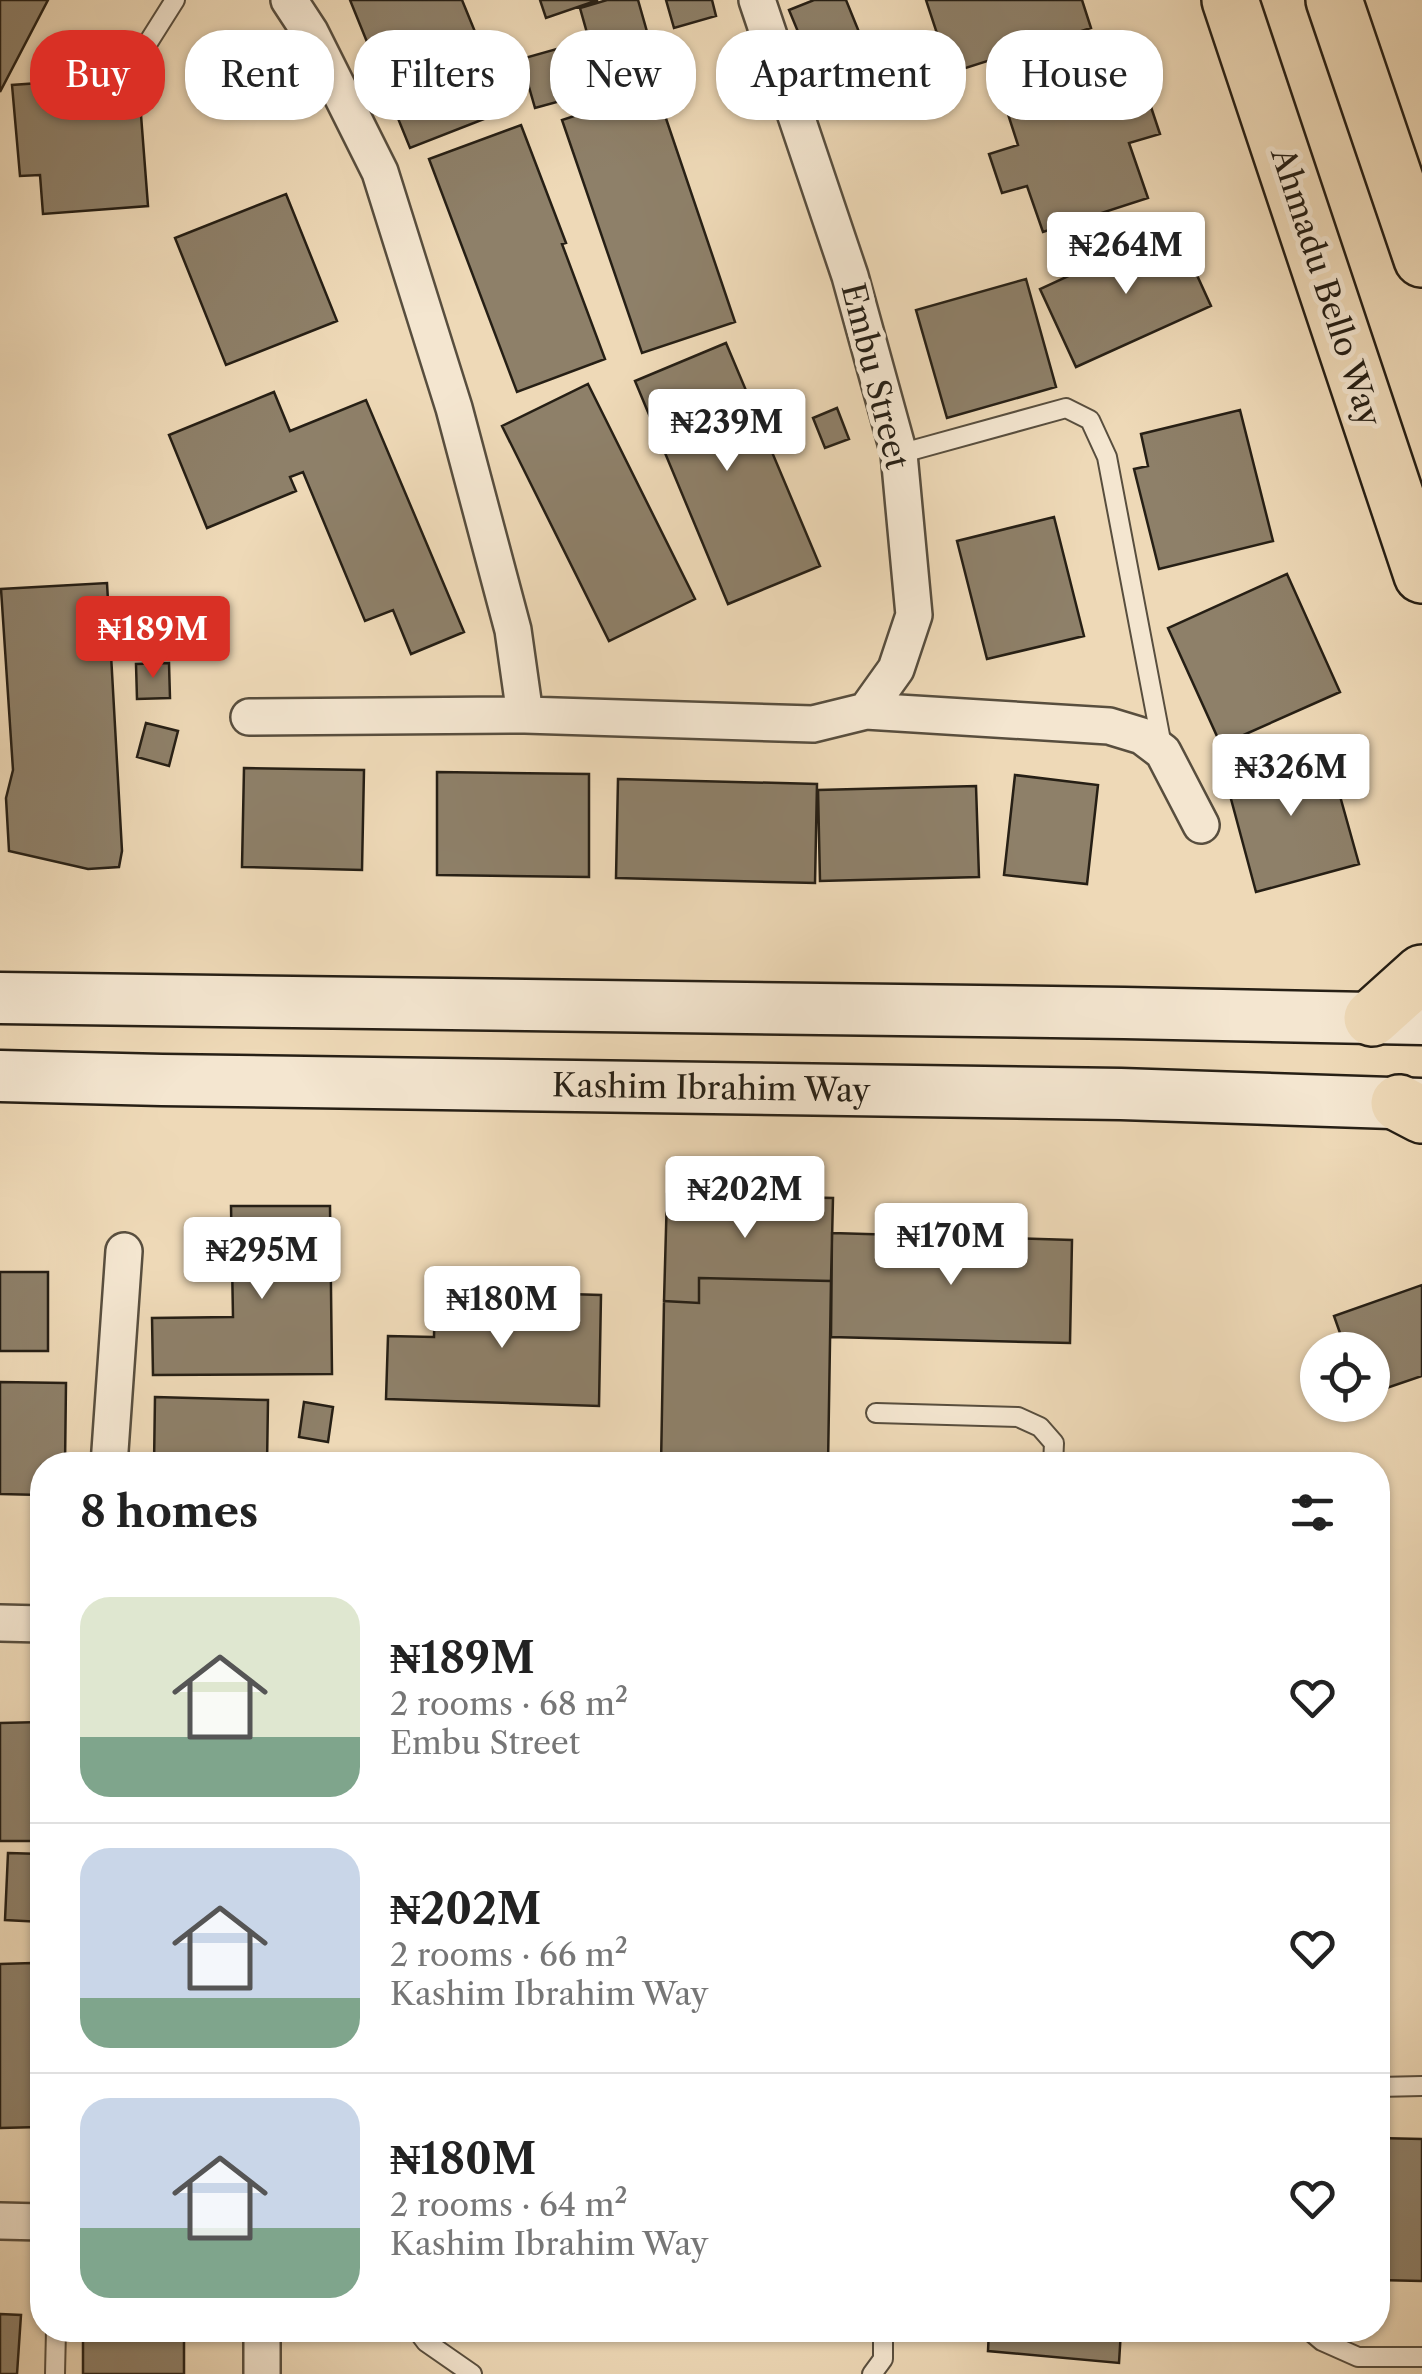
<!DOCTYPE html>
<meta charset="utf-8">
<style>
body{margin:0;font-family:"Libre Caslon Text",serif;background:#f6f6f6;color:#222;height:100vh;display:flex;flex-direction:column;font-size:38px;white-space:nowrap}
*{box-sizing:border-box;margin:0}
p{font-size:32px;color:#767676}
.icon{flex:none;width:55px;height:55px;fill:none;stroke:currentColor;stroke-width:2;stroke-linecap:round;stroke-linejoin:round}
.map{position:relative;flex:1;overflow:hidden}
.drawer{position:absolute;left:30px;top:1452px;width:1360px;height:890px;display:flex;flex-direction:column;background:#fff;border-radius:40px;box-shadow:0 2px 8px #0004}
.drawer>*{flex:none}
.top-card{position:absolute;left:30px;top:30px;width:1362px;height:90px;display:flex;gap:20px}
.tools{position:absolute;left:1300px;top:1332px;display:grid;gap:20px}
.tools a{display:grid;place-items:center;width:90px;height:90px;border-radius:50%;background:#fff;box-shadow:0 2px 8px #0004;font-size:50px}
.price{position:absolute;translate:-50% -85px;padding:0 22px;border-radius:10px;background:#fff;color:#222;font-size:32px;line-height:65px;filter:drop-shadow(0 2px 5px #0008)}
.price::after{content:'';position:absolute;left:50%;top:60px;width:30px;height:22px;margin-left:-15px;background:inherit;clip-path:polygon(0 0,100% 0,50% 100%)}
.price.selected{background:#d93025;color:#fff}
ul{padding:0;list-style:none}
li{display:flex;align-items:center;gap:30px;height:250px;padding:0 50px}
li+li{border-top:2px solid #e0e0e0}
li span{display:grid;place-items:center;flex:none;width:280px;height:200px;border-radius:30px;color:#555}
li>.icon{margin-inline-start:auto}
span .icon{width:120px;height:120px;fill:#fffc;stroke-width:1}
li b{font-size:42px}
h2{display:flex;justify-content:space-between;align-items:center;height:120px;padding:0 50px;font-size:42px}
.chip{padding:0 35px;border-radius:40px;background:#fff;box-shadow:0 2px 8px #0004;font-size:35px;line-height:90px}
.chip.selected{background:#d93025;color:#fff}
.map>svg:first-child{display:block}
.building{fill:#8e8069;stroke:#261f15;stroke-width:2.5}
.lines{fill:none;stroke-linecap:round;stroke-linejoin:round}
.service-casing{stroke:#584e3e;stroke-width:22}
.minor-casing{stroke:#584e3e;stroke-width:40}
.secondary-casing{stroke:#261f15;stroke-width:55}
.primary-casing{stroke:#261f15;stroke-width:60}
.service{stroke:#f4e6d0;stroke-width:18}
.minor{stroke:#f4e6d0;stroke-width:35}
.secondary{stroke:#f4e6d0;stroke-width:50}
.primary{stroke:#eed9b7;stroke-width:55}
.labels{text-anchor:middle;stroke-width:10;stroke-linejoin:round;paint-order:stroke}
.street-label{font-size:32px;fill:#261f15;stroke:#f4e6d0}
</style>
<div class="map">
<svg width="1422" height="2374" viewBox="0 0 1422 2374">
<rect width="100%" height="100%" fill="#eed9b7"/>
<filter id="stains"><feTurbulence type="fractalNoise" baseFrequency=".002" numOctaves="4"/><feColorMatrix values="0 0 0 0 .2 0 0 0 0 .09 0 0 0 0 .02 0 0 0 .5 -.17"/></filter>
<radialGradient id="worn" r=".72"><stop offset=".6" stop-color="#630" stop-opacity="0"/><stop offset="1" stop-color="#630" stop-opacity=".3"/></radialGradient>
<path class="building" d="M0 0H48L0 92Z
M350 0H462L507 110 410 148Z
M540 0H598L546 18Z
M607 0H638L659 74 535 108 521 59 589 40 580 8Z
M666 0H712L716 16 674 28Z
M814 0H846L872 64 820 85 789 10Z
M926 0H1082L1091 28 950 73Z
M1128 38 1160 134 1129 143 1148 198 1043 232 1027 186 1002 193 989 154 1018 145 1006 108 1023 102 1014 75Z
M138 76 148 206 43 214 40 175 20 176 12 85Z
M656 89 735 322 642 353 562 120Z
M521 125 566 243 562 244 605 359 517 392 429 159Z
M286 194 337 321 226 365 175 238Z
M1175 227 1211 306 1076 367 1040 289Z
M1026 279 1056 387 947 418 916 310Z
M726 343 820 566 728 604 635 381Z
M588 384 695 599 609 641 502 426Z
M274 392 290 431 366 400 464 632 411 654 393 610 365 621 303 472 290 477 296 491 207 528 169 435Z
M837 408 849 439 825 448 813 418Z
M1240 410 1273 541 1159 569 1134 469 1148 466 1141 434Z
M1054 517 1084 636 987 659 957 541Z
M1287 574 1340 692 1221 745 1168 628Z
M107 583 122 851 119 867 88 869 9 851 6 798 13 770 1 589Z
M169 663 170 698 137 699 136 664Z
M146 723 178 731 169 766 137 757Z
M1326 746 1359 864 1256 892 1224 773Z
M244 768 364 770 362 870 242 867Z
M437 772 589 774V877L437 875Z
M1015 775 1098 785 1087 884 1004 875Z
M618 779 817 784 815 883 616 878Z
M976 786 979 877 820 881 818 790Z
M667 1194 833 1198 831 1281 699 1278V1303L664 1301Z
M231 1206H330L332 1374 153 1375 152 1318 233 1317Z
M832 1233 1072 1240 1070 1343 831 1337Z
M0 1272H48V1351H0Z
M699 1278 831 1281 828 1465H661L664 1301 699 1303Z
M1422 1285V1376L1372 1393V1350H1346L1334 1316Z
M435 1290 601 1295 599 1406 386 1399 388 1336 434 1337Z
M0 1382 66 1383 65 1465H42V1495L0 1494Z
M155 1397 268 1400 267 1465H154Z
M304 1402 333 1407 328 1442 299 1437Z
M42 1722V1841H0V1723Z
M8 1853 42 1854V1922L5 1920Z
M32 1963 39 2127 0 2128V1964Z
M1378 2138 1422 2139V2281L1378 2280Z
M0 2314 21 2315 17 2374H0Z
M83 2330H184V2374H83Z
M989 2330H1121L1119 2363 988 2351Z"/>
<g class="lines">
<defs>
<path id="service" d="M139 57 175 0
M899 454 1066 408 1090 420 1107 457 1162 746
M876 1413 1018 1417 1040 1427 1054 1443 1053 1465
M1378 2087 1422 2086
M417 2330 426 2342 472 2374
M1309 2330 1322 2341 1358 2357H1422
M55 2374 56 2330
M872 2374 883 2359V2330"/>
<path id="minor" d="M289 0 310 32 380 172 454 408 513 630 525 715
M866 711 1109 726 1142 736 1163 752 1201 825
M249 717 525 715 813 724 866 711 896 669 914 615 899 454 850 276 757 0
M109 1465 124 1251
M0 1623 42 1624
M0 2221 42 2222
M262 2374V2330"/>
<path id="secondary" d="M0 998 1124 1013 1422 1019
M0 1076 162 1080 1121 1094 1422 1104"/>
<path id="primary" d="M1230 0 1422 575
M1334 0 1422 259
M1372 1018 1422 973
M1399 1103 1422 1115"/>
</defs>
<use href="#service" class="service-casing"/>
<use href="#minor" class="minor-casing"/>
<use href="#secondary" class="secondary-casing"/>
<use href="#primary" class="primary-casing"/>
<use href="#service" class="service"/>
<use href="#minor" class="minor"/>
<use href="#secondary" class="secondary"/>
<use href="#primary" class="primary"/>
</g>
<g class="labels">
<g class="street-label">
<text transform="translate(1326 287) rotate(72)" y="11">Ahmadu Bello Way</text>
<text transform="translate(875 376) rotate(76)" y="11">Embu Street</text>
<text transform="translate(711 1088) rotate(1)" y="11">Kashim Ibrahim Way</text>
</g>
</g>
<rect width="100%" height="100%" filter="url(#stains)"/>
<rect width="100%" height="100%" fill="url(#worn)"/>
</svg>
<div class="tools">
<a><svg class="icon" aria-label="locate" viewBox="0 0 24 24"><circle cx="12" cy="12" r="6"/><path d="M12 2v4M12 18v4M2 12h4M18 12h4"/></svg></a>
</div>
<b class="price" style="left:1126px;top:297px">₦264M</b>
<b class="price" style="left:727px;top:474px">₦239M</b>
<b class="price selected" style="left:153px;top:681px">₦189M</b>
<b class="price" style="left:1291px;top:819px">₦326M</b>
<b class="price" style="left:745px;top:1241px">₦202M</b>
<b class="price" style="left:951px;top:1288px">₦170M</b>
<b class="price" style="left:262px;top:1302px">₦295M</b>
<b class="price" style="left:502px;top:1351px">₦180M</b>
<div class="top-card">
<a class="chip selected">Buy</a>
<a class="chip">Rent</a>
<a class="chip">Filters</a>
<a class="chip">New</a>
<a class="chip">Apartment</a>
<a class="chip">House</a>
</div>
<section class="drawer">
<h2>8 homes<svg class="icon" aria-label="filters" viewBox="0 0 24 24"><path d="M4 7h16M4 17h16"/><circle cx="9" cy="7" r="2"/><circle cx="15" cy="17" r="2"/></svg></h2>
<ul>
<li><span style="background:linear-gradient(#dfe7d0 70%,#7fa58c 0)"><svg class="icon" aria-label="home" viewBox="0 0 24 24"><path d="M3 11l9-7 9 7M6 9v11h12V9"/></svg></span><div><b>₦189M</b><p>2 rooms · 68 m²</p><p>Embu Street</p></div><svg class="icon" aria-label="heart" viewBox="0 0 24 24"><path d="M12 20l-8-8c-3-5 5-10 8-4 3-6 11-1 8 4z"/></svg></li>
<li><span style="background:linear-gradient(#c9d6e8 75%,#7fa58c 0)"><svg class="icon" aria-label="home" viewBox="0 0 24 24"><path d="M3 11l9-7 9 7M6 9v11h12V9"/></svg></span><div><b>₦202M</b><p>2 rooms · 66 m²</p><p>Kashim Ibrahim Way</p></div><svg class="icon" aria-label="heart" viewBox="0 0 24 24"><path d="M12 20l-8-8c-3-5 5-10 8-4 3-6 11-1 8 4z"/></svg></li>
<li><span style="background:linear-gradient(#c9d6e8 65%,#7fa58c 0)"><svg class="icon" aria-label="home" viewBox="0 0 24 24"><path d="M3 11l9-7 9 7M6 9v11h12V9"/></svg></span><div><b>₦180M</b><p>2 rooms · 64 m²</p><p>Kashim Ibrahim Way</p></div><svg class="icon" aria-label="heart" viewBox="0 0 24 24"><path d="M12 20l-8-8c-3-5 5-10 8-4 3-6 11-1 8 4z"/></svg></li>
</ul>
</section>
</div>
